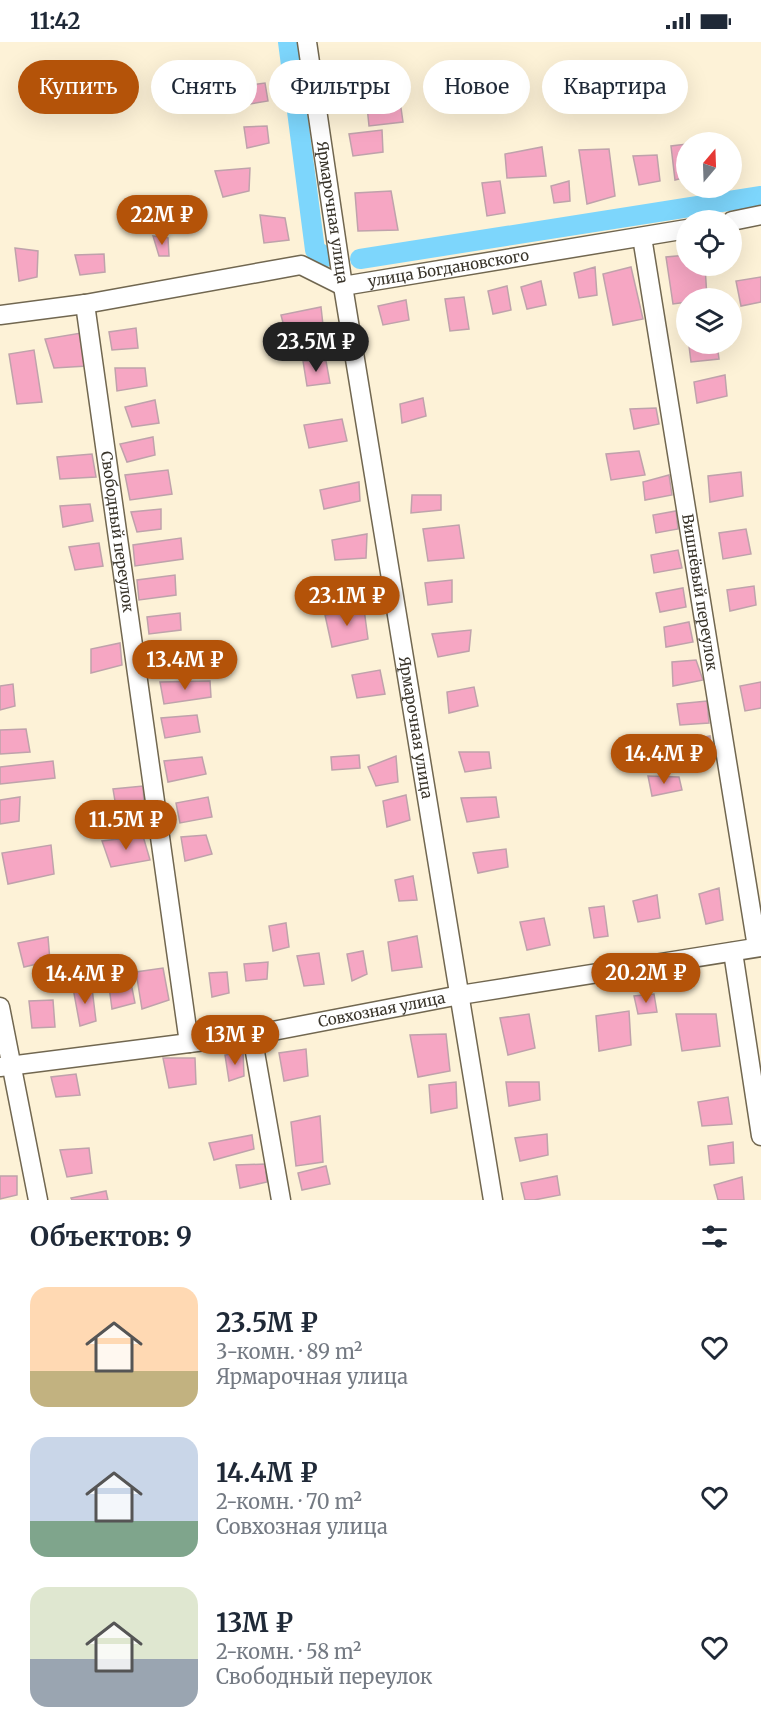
<!DOCTYPE html>
<html lang="ru">
<meta charset="utf-8">
<style>
body{margin:0;font-family:Merriweather,serif;background:#f2f2f3;color:#1f2937;height:100vh;display:flex;flex-direction:column;font-size:22px;white-space:nowrap}
*{box-sizing:border-box;margin:0}
p{font-size:20px;color:#747a83}
.icon{flex:none;width:33px;height:33px;fill:none;stroke:currentColor;stroke-width:2;stroke-linecap:round;stroke-linejoin:round}
.map{position:relative;height:1158px;overflow:hidden}
.sheet{display:flex;flex-direction:column;background:#fff;flex:1}
.sheet>*{flex:none}
.guide{position:absolute;left:18px;top:18px;width:726px;height:54px;display:flex;gap:12px}
.needle{width:39px;rotate:19deg}
.tools{position:absolute;left:676px;top:90px;display:grid;gap:12px}
.tools a{display:grid;place-items:center;width:66px;height:66px;border-radius:50%;background:#fff;box-shadow:0 6px 24px #0002;font-size:30px}
.price{position:absolute;translate:-50% -51px;padding:0 14px;border-radius:21px;background:#b45309;color:#fff;font-size:20px;line-height:39px;filter:drop-shadow(0 2px 3px #0008)}
.price::after{content:'';position:absolute;left:50%;top:36px;width:18px;height:14px;margin-left:-9px;background:inherit;clip-path:polygon(0 0,100% 0,50% 100%)}
.price.current{background:#222;color:#fff}
ul{padding:0;list-style:none}
li{display:flex;align-items:center;gap:18px;height:150px;padding:0 30px}
li span{display:grid;place-items:center;flex:none;width:168px;height:120px;border-radius:18px;color:#555}
li>.icon{margin-inline-start:auto}
span .icon{width:72px;height:72px;fill:#fffc;stroke-width:1}
li b{font-size:26px}
h2{display:flex;justify-content:space-between;align-items:center;height:72px;padding:0 30px;font-size:26px}
.tag{padding:0 21px;border-radius:27px;background:#fff;box-shadow:0 6px 24px #0002;font-size:21px;line-height:54px}
.tag.current{background:#b45309;color:#fff}
.status{display:flex;justify-content:space-between;align-items:center;height:42px;padding:0 30px;background:#fff;direction:ltr}
.status svg{height:16px;fill:currentColor}
.map>svg:first-child{display:block}
.lines{fill:none;stroke-linecap:round;stroke-linejoin:round}
.canal{stroke:#7dd6fc;stroke-width:20}
.building{fill:#f6a6c3;stroke:#bfa2ab;stroke-width:1.5}
.street-casing{stroke:#716750;stroke-width:21}
.street{stroke:#fff;stroke-width:18}
.labels{text-anchor:middle;stroke-width:6;stroke-linejoin:round;paint-order:stroke}
.street-label{font-size:15px;fill:#39342a;stroke:#fff}
</style>
<div class="status"><b>11:42</b><svg viewBox="0 0 49 12"><path d="M0 12V9h3v3zM5 12V6h3v6zM10 12V3h3v9zM15 12V0h3v12zM26 1h20v11H26zM47 4h2v5h-2z"/></svg></div>
<div class="map">
<svg width="761" height="1158" viewBox="0 0 761 1158">
<rect width="100%" height="100%" fill="#fdf2d7"/>
<g class="lines">
<path class="canal" d="M288 0 315 208 326 215
M360 217 761 154"/>
</g>
<path class="building" d="M391 28 392 43 359 47 354 29Z
M265 41 268 59 238 64 235 45Z
M367 64 401 66 403 80 369 84Z
M267 84 269 101 247 106 244 85Z
M382 88 383 110 353 114 349 92Z
M687 102V135L675 138 671 104Z
M542 105 546 134 507 136 505 112Z
M609 107 615 154 587 162 579 108Z
M657 113 660 139 639 143 633 114Z
M250 126 249 149 223 155 215 129Z
M500 139 505 171 487 174 482 141Z
M569 139 570 159 554 161 551 144Z
M391 149 398 188 358 189 355 151Z
M260 173 285 176 289 198 264 201Z
M153 194 168 196 169 214H159Z
M15 206 38 209 37 235 19 239Z
M104 212 105 230 80 233 75 213Z
M687 213V224H705L707 256H687V260L673 262 666 215Z
M595 225 597 253 579 256 574 231Z
M631 225 643 277 613 283 603 232Z
M761 235V260L741 264 736 239Z
M541 239 546 263 527 267 521 245Z
M507 244 511 268 493 272 488 249Z
M464 255 469 287 450 289 445 257Z
M406 258 409 278 383 283 378 264Z
M321 265 323 283 286 292 281 273Z
M136 286 138 306 112 308 109 290Z
M81 291 87 324 54 326 45 297Z
M705 302H717L719 317 691 320 689 304Z
M34 308 42 360 17 362 9 312Z
M303 319H326L330 341 307 344Z
M115 326H145L147 344 117 349Z
M725 333 727 354 697 361 694 340Z
M423 356 426 374 402 381 400 362Z
M155 358 159 381 132 385 125 365Z
M656 366 659 382 634 387 630 367Z
M342 377 347 399 309 406 304 383Z
M153 395 155 413 127 420 120 402Z
M639 409 645 433 611 438 606 412Z
M92 412 96 435 60 437 57 415Z
M168 428 172 452 130 458 125 433Z
M741 430 743 454 710 460 708 434Z
M669 433 672 453 645 458 643 440Z
M359 440 360 459 324 467 320 448Z
M412 453H441V468L411 471Z
M90 462 93 479 63 485 60 464Z
M161 467V487L137 490 131 470Z
M676 469 678 487 656 491 653 473Z
M459 483 464 516 428 519 423 487Z
M746 487 751 512 723 517 719 491Z
M367 492 366 516 335 518 332 498Z
M181 496 183 517 135 524 133 503Z
M99 501 103 524 75 528 69 505Z
M678 508 682 526 654 531 651 513Z
M175 533 176 553 139 558 137 538Z
M365 535 367 548 331 556 328 539Z
M452 538V560L428 563 425 541Z
M754 544 756 563 730 569 727 548Z
M683 546 686 565 660 570 656 551Z
M364 567 368 597 332 605 325 573Z
M180 571 181 588 149 592 147 575Z
M689 580 693 600 666 605 664 585Z
M471 588 469 609 438 615 432 592Z
M120 601 122 623 91 631V607Z
M187 609 190 629 159 633 156 611Z
M696 618 703 638 673 644 672 620Z
M380 628 385 652 357 656 352 633Z
M210 639 211 655 164 662 160 640Z
M761 640V666L745 669 740 644Z
M13 642 15 664 0 668V644Z
M474 645 478 664 449 671 447 650Z
M707 659 709 681 680 683 677 662Z
M197 673 200 690 165 696 161 676Z
M26 687 30 710 0 712V688Z
M710 694 711 711 688 715 685 699Z
M459 710H489L491 726 465 730Z
M359 713 360 726 332 728 331 715Z
M396 714 398 740 376 744 368 725Z
M202 715 206 732 168 740 164 719Z
M53 719 55 736 0 742V725Z
M648 734 679 735 682 748 652 754Z
M143 744 144 762 116 765 113 747Z
M406 753 410 778 387 785 383 759Z
M20 755 19 779 0 782V758Z
M208 755 212 775 180 781 176 761Z
M496 755 499 775 467 780 461 756Z
M206 793 212 812 185 819 181 795Z
M143 794 150 818 111 825 102 799Z
M51 803 54 832 8 842 2 811Z
M506 807 508 825 478 831 473 811Z
M413 834 417 858 399 859 395 838Z
M719 846 723 878 706 882 699 852Z
M657 853 660 876 638 880 633 859Z
M604 864 608 894 594 896 589 866Z
M544 876 550 903 527 908 520 880Z
M286 881 289 905 273 909 269 884Z
M417 894 422 925 392 929 388 900Z
M48 895 50 919 24 925 18 901Z
M363 909 367 932 352 939 347 912Z
M319 911 324 942 304 944 297 914Z
M268 920 267 937 246 939 244 922Z
M127 921 135 961 112 967 106 922Z
M163 926 169 958 142 967 136 930Z
M227 930 229 951 212 955 209 931Z
M73 946H92L96 979 80 984Z
M654 952 657 970 638 972 634 954Z
M53 958 55 985 32 986 29 959Z
M629 969 631 1003 599 1009 596 974Z
M529 972 535 1006 508 1013 500 976Z
M676 972H716L720 1004 682 1009Z
M446 992 450 1029 418 1035 410 993Z
M306 1007 308 1034 284 1039 279 1011Z
M243 1010 244 1034 229 1039 225 1013Z
M163 1016H195L196 1042 169 1046Z
M76 1032 80 1053 56 1055 51 1035Z
M456 1040 457 1066 431 1071 429 1043Z
M506 1040H539L540 1058 509 1064Z
M728 1055 732 1082 702 1084 698 1060Z
M320 1074 323 1120 296 1124 291 1080Z
M547 1092 548 1113 520 1119 515 1096Z
M252 1093 254 1107 214 1118 209 1101Z
M733 1100 734 1121 710 1123 708 1104Z
M89 1106 92 1131 67 1135 60 1108Z
M265 1122 267 1140 240 1146 236 1123Z
M326 1124 330 1142 302 1148 298 1131Z
M0 1134H17V1153L0 1157Z
M557 1134 560 1153 534 1158H525L521 1141Z
M742 1135 744 1158H718L714 1143Z
M106 1149 108 1158H72L71 1156Z"/>
<g class="lines">
<defs>
<g id="street">
<path id="s1" d="M307 0 343 244 493 1158"/>
<path d="M732 179 761 173"/>
<path id="s2" d="M642 195 757 905"/>
<path id="s3" d="M85 262 189 1001"/>
<path id="s4" d="M0 273 85 262 301 223 343 244 687 187"/>
<path d="M733 910 761 1094"/>
<path d="M0 965 38 1158"/>
<path d="M252 993 281 1158"/>
<path id="s5" d="M0 1025 252 993 460 953 761 905"/>
</g>
</defs>
<use href="#street" class="street-casing"/>
<use href="#street" class="street"/>
</g>
<g class="labels">
<g class="street-label">
<text dy="5" stroke="none"><textPath href="#s1" startOffset="172">Ярмарочная улица</textPath></text>
<text dy="5" stroke="none"><textPath href="#s4" startOffset="459">улица Богдановского</textPath></text>
<text dy="5" stroke="none"><textPath href="#s3" startOffset="230">Свободный переулок</textPath></text>
<text dy="5" stroke="none"><textPath href="#s2" startOffset="360">Вишнёвый переулок</textPath></text>
<text dy="5" stroke="none"><textPath href="#s1" startOffset="694">Ярмарочная улица</textPath></text>
<text dy="5" stroke="none"><textPath href="#s5" startOffset="386">Совхозная улица</textPath></text>
</g>
</g>
</svg>
<div class="tools">
<a><svg class="needle" viewBox="-14 -14 28 28"><path d="M0-13l5 13h-10z" fill="#e53935"/><path d="M0 13l5-13h-10z" fill="#747a83"/></svg></a>
<a><svg class="icon" aria-label="locate" viewBox="0 0 24 24"><circle cx="12" cy="12" r="6"/><path d="M12 2v4M12 18v4M2 12h4M18 12h4"/></svg></a>
<a><svg class="icon" aria-label="layers" viewBox="0 0 24 24"><path d="M12 4l9 5-9 5-9-5zM3 14l9 5 9-5"/></svg></a>
</div>
<b class="price" style="left:162px;top:204px">22M ₽</b>
<b class="price current" style="left:316px;top:331px">23.5M ₽</b>
<b class="price" style="left:347px;top:585px">23.1M ₽</b>
<b class="price" style="left:185px;top:649px">13.4M ₽</b>
<b class="price" style="left:664px;top:743px">14.4M ₽</b>
<b class="price" style="left:126px;top:809px">11.5M ₽</b>
<b class="price" style="left:646px;top:962px">20.2M ₽</b>
<b class="price" style="left:85px;top:963px">14.4M ₽</b>
<b class="price" style="left:235px;top:1024px">13M ₽</b>
<div class="guide">
<a class="tag current">Купить</a>
<a class="tag">Снять</a>
<a class="tag">Фильтры</a>
<a class="tag">Новое</a>
<a class="tag">Квартира</a>
</div>
</div>
<section class="sheet">
<h2>Объектов: 9<svg class="icon" aria-label="filters" viewBox="0 0 24 24"><path d="M4 7h16M4 17h16"/><circle cx="9" cy="7" r="2"/><circle cx="15" cy="17" r="2"/></svg></h2>
<ul>
<li><span style="background:linear-gradient(#ffd9b3 70%,#c2b280 0)"><svg class="icon" aria-label="home" viewBox="0 0 24 24"><path d="M3 11l9-7 9 7M6 9v11h12V9"/></svg></span><div><b>23.5M ₽</b><p>3-комн. · 89 m²</p><p>Ярмарочная улица</p></div><svg class="icon" aria-label="heart" viewBox="0 0 24 24"><path d="M12 20l-8-8c-3-5 5-10 8-4 3-6 11-1 8 4z"/></svg></li>
<li><span style="background:linear-gradient(#c9d6e8 70%,#7fa58c 0)"><svg class="icon" aria-label="home" viewBox="0 0 24 24"><path d="M3 11l9-7 9 7M6 9v11h12V9"/></svg></span><div><b>14.4M ₽</b><p>2-комн. · 70 m²</p><p>Совхозная улица</p></div><svg class="icon" aria-label="heart" viewBox="0 0 24 24"><path d="M12 20l-8-8c-3-5 5-10 8-4 3-6 11-1 8 4z"/></svg></li>
<li><span style="background:linear-gradient(#dfe7d0 60%,#9aa5b1 0)"><svg class="icon" aria-label="home" viewBox="0 0 24 24"><path d="M3 11l9-7 9 7M6 9v11h12V9"/></svg></span><div><b>13M ₽</b><p>2-комн. · 58 m²</p><p>Свободный переулок</p></div><svg class="icon" aria-label="heart" viewBox="0 0 24 24"><path d="M12 20l-8-8c-3-5 5-10 8-4 3-6 11-1 8 4z"/></svg></li>
</ul>
</section>
